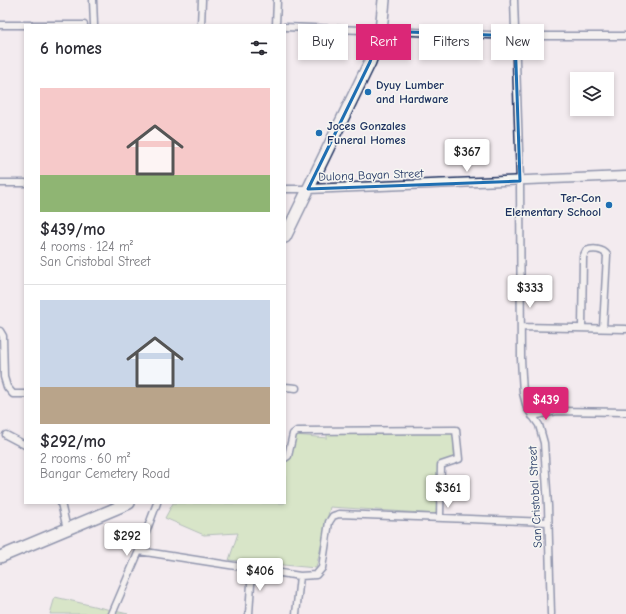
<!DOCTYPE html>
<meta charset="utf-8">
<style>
body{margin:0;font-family:"Comic Neue",sans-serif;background:#f7f7f7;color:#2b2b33;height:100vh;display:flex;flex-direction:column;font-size:15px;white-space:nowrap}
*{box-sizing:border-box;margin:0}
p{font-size:13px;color:#7c7c81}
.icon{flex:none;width:22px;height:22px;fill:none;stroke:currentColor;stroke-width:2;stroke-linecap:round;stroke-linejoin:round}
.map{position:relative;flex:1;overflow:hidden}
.details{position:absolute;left:24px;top:24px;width:262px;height:480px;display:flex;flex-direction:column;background:#fff;border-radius:0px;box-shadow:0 2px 6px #0003}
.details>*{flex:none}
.hud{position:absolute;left:298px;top:24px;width:268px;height:36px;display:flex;gap:8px}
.controls{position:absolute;left:570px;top:72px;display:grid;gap:8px}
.controls a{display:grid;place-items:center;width:44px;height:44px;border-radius:0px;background:#fff;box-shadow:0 2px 6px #0003;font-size:20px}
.price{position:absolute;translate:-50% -34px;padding:0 9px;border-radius:4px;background:#fff;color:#222;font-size:13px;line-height:26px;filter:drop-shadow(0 1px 2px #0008)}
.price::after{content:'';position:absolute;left:50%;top:24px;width:12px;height:9px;margin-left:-6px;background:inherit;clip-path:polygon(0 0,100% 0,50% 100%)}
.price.current{background:#db2777;color:#fff}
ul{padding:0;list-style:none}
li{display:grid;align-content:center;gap:8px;height:212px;padding:0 16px}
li+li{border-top:1px solid #e1e1e2}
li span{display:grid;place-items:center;height:124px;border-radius:0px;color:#555}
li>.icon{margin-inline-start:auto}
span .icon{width:72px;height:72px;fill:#fffc;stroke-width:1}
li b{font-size:17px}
h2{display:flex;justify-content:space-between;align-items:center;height:48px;padding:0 16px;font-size:17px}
.chip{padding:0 14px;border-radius:0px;background:#fff;box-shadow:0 2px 6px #0003;font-size:14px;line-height:36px}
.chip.current{background:#db2777;color:#fff}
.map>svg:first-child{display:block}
.green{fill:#b8de99;stroke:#6a867c}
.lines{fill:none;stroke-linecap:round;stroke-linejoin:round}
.street-casing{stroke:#1b2f5e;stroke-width:9}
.secondary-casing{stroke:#1b2f5e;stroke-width:11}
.highway-casing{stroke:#1b2f5e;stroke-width:14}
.street{stroke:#f6f6f2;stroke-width:6}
.secondary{stroke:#f6f6f2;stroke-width:8}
.highway{stroke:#f6f6f2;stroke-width:11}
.marked{fill:none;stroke:#1f6fb2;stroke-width:3;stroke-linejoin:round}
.poi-dot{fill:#1f6fb2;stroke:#f6f6f2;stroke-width:1.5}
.labels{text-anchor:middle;stroke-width:3;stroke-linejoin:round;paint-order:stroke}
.poi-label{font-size:12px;font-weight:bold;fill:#1b2f5e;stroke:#f6f6f2;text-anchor:start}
.street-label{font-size:12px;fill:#1b2f5e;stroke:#f6f6f2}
</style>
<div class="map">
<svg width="626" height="614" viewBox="0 0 626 614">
<rect width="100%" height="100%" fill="#f3ebef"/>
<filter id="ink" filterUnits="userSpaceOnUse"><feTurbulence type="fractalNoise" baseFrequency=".025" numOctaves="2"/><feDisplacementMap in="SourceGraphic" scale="8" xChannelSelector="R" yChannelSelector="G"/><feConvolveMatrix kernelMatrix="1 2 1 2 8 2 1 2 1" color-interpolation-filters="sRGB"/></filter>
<g filter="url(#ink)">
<path class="green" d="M454 432V460L438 464V514L330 507 316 568 229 560 238 533 204 535 165 518 173 503H285V459L288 460 295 435 327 438V433Z
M55 597 128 614H50Z"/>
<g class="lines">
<defs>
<path id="street" d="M93 0 94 25
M514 0 520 181 521 359 523 393 527 408 539 425 544 443 548 506 551 614
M0 25H84
M201 25 202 0
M276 25 277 0
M285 27 515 36H626
M0 183H25
M285 189H308
M521 327 626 329
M582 328 583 257 586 251C593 248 603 249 607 255L603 328
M0 331 3 336 4 377 7 387 13 394H25
M285 387 296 388
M532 416 557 411 626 412
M6 435 25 445
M285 458 288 456 293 434 297 431 456 430 459 459 441 465 440 517
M61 503 67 529
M139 551 300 576 316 575 322 568 329 522 333 516 339 514 548 522
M112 614 139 551 157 503
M249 614 252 569
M296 614 300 576"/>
<path id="secondary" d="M308 189 626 176"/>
<path id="highway" d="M285 237 370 62 381 31 384 0
M0 557 129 503"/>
</defs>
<use href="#street" class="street-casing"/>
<use href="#secondary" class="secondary-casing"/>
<use href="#highway" class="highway-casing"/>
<use href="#street" class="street"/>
<use href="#secondary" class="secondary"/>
<use href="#highway" class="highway"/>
</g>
</g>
<path d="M0 0H626V614H0ZM381 31 515 36 520 181 308 189 370 62Z" fill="#f3ebef" fill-opacity=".55" fill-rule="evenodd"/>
<path class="marked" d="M381 31 515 36 520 181 308 189 370 62Z"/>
<g class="poi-dot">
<circle cx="368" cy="92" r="4"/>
<circle cx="319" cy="133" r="4"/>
<circle cx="609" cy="205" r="4"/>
</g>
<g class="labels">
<g class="poi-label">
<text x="376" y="89">Dyuy Lumber<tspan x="376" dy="14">and Hardware</tspan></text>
<text x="327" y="130">Joces Gonzales<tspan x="327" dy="14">Funeral Homes</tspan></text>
<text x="601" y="202" text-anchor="end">Ter-Con<tspan x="601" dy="14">Elementary School</tspan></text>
</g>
<g class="street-label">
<text transform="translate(371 175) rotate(-2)" y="4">Dulong Bayan Street</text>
<text transform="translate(535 497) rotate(-93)" y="4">San Cristobal Street</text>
</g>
</g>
</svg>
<div class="controls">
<a><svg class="icon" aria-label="layers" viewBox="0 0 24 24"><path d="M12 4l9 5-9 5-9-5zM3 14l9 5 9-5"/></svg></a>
</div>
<b class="price" style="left:467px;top:173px">$367</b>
<b class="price" style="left:530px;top:309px">$333</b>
<b class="price current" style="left:546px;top:421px">$439</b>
<b class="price" style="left:448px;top:509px">$361</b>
<b class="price" style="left:127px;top:557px">$292</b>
<b class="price" style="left:260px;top:592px">$406</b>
<div class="hud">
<a class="chip">Buy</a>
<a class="chip current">Rent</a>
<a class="chip">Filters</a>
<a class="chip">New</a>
</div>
<section class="details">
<h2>6 homes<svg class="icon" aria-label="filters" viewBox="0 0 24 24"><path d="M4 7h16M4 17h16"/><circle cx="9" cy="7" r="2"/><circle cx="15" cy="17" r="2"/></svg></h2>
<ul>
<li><span style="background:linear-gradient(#f6c9c9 70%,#8fb573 0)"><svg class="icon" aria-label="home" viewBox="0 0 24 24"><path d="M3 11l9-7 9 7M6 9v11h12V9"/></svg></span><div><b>$439/mo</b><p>4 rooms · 124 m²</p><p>San Cristobal Street</p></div></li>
<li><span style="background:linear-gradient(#c9d6e8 70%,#b9a48a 0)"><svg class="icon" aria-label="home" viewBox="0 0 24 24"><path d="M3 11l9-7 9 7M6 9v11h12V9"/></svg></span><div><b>$292/mo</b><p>2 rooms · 60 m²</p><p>Bangar Cemetery Road</p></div></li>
</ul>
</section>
</div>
